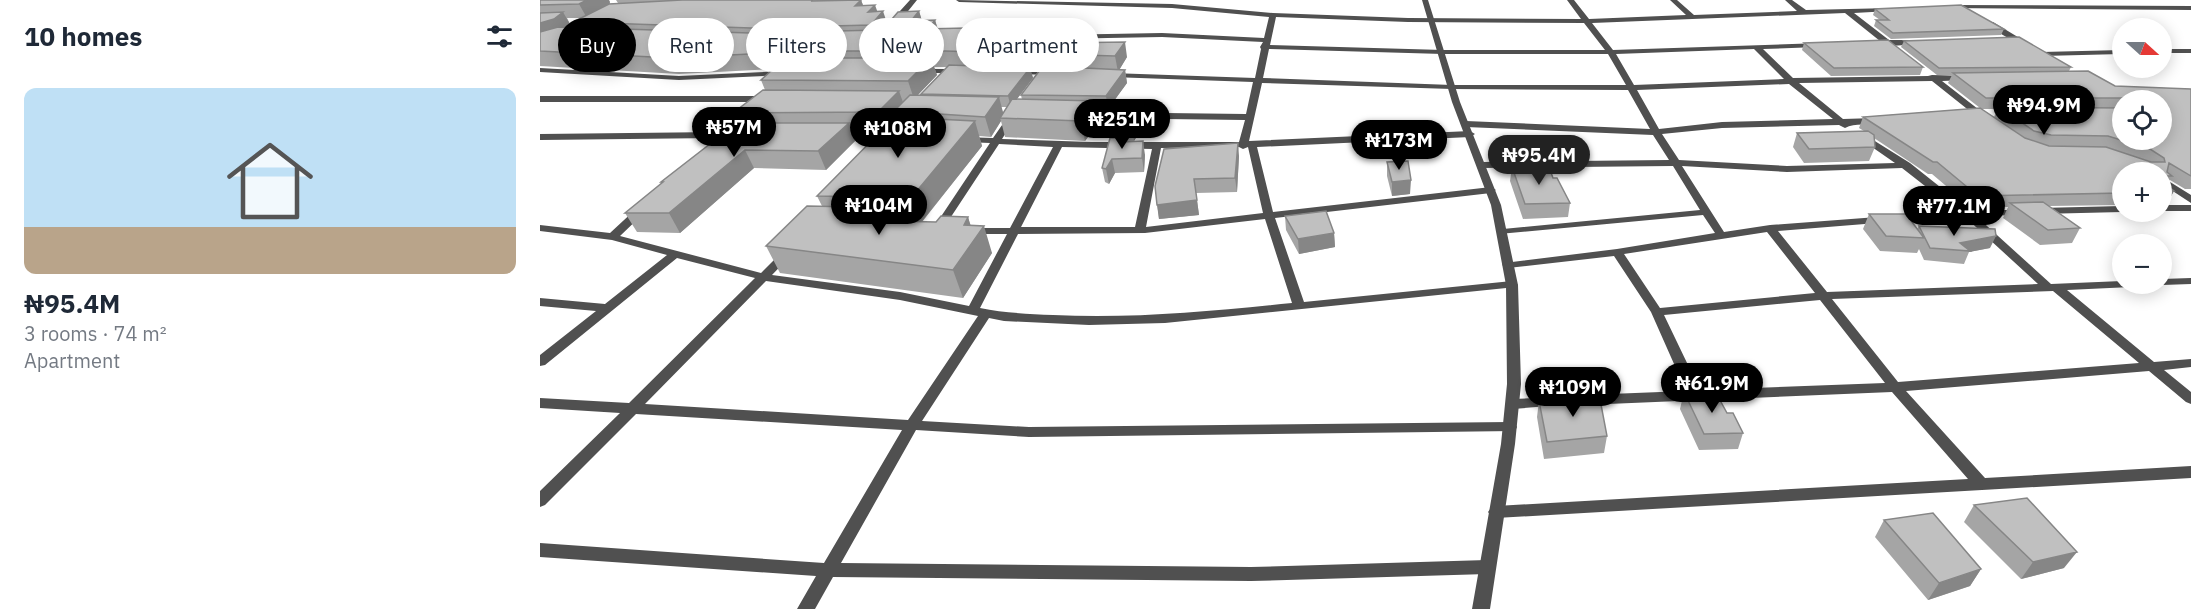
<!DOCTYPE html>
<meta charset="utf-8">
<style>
body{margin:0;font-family:"IBM Plex Sans",sans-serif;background:#f6f6f7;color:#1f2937;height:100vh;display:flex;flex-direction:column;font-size:22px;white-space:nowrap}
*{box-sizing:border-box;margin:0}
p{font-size:20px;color:#747a83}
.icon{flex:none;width:33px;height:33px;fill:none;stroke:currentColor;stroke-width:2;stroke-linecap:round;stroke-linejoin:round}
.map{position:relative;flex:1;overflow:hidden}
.panel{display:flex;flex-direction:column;background:#fff;width:540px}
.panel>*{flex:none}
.banner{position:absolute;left:18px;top:18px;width:570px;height:54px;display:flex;gap:12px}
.needle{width:39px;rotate:111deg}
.fabs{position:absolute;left:1572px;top:18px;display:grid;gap:12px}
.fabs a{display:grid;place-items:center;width:60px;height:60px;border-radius:50%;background:#fff;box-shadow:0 3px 15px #0003;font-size:30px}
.price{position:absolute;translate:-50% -51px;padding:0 14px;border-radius:21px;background:#000;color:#fff;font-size:20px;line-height:39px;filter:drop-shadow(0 2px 3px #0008)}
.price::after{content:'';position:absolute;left:50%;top:36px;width:18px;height:14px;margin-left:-9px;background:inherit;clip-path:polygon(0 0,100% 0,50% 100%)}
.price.on{background:#222;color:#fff}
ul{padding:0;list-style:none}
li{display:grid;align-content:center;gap:12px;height:318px;padding:0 24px}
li+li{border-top:2px solid #e0e1e3}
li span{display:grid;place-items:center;height:186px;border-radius:12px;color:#555}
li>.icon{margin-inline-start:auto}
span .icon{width:108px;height:108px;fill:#fffc;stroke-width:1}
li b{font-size:26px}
h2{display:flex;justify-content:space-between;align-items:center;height:72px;padding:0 24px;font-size:26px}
.pill{padding:0 21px;border-radius:27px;background:#fff;box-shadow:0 3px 15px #0003;font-size:21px;line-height:54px}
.pill.on{background:#000;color:#fff}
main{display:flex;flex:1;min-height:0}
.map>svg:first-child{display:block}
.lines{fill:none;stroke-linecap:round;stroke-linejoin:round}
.minor{fill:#505050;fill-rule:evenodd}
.tertiary{fill:#505050;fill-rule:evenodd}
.wall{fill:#a5a5a5;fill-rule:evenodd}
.shaded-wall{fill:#868686}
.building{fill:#c0c0c0;stroke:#868686;stroke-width:1.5}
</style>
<main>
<section class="panel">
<h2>10 homes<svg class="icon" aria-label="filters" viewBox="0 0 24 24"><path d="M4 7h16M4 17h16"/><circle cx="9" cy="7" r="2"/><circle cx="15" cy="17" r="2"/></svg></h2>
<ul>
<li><span style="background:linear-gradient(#bfe0f5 75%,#b9a48a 0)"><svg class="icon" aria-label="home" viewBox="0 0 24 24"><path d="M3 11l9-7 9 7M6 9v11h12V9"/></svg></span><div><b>₦95.4M</b><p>3 rooms · 74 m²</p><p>Apartment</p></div></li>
</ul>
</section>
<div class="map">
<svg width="1651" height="609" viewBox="0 0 1651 609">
<rect width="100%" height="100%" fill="#fff"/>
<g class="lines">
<path class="minor" d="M370 0H377L356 26H350V22Z
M416 0 632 4 733 13 868 18 1041 19 1027 0H1034L1049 19 1146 15 1130 0H1137L1154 15 1257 11 1245 0H1252L1266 10 1352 8V10L1350 11 1314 13 1349 40H1380L1384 42 1383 44 1349 46 1334 45V41H1340L1305 13 1052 23 1073 50 1281 43 1282 45 1278 47 1223 49 1253 78 1388 76 1392 75 1429 76V80H1426L1402 81 1447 116V120H1441L1392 81 1259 83 1303 119 1335 118 1339 121C1329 127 1315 122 1305 128L1299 125 1182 128 1122 134 1139 160 1247 166 1355 163 1319 138 1317 136 1322 133 1370 163 1429 210H1484L1485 212 1480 215 1436 216 1511 284 1582 281V284H1596L1595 286 1591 287 1527 290 1614 362 1651 359V367L1624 370 1651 392V404L1646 402 1609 371 1366 391 1445 478 1651 466V478L956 518 951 516 948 512 951 508 956 506 1428 479 1352 392 1044 405 1039 403 1037 400 1039 397 1044 395 1146 391 1111 312 1074 256 968 268 962 265 964 263 1077 249 1175 233 1163 215 959 234 958 232 959 230 963 229 1160 210 1133 166 942 168 937 165 942 162 1129 160 1113 135 926 127 922 124 926 121 1110 129 1088 90 912 89 722 83 709 141 930 131 935 134 930 137 717 147 733 212 951 187 956 190 951 193 735 218 764 302 972 281 976 283 978 285 976 287 625 323 549 325 464 321 449 318 382 421 489 427 970 422 975 423 977 427 975 431 489 437 376 430 301 563 711 567 947 560 953 562 955 567 953 572 947 574 711 581 293 577 275 609H257L276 576 0 557V543L284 563 362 430 96 414 5 505 0 507V491L80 413 0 408V398L89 403 215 278 137 258 5 365 0 366V355L56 311 0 306V298L65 304 127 255 72 240 0 231V225L70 233 97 208 101 207 106 210 105 212 80 236 221 273 243 251 247 250 253 253 232 275 360 292 429 306 467 234H430L425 231 430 228H470L513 147 459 144 401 232H393L392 230 450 143 425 142 420 139 422 137 453 138 469 115 472 114 476 117 462 139 552 142H699L705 120 545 118 541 115 545 112 706 114 713 82 571 77 567 75 571 73 715 78 721 49 720 47 723 42 622 37 513 39 509 37 513 35 622 33 724 38 729 17 632 8 419 2ZM736 17 868 22 1044 23 1065 50H903L730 45ZM729 49 903 54H1068L1086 85H912L723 78ZM1214 49 1244 79 1094 85 1076 54ZM1249 84 1293 119 1182 122 1119 129 1097 90ZM522 147 612 149 595 227H481ZM699 147 703 149 708 147 723 213 606 227 621 148ZM1142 166 1247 172 1362 168 1417 211 1230 225 1184 232ZM1424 216 1498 284 1287 292 1238 231ZM725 219 752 303C672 311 593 319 513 315 489 314 464 313 440 308L478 234 605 233ZM1227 232 1275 293 1120 308 1084 254ZM226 281 360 300 438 316 368 420 105 404ZM1513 291 1599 363 1358 382 1292 299ZM1280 300 1345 383 1160 390 1124 315Z
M1409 5 1651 6V10L1407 8V6Z
M1447 22H1453L1491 45 1484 47 1447 26Z
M1622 49H1651V53H1622Z
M1582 50V54L1502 56 1498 54 1502 52Z
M0 68 139 76 244 71 248 73 244 75 139 80 0 72Z
M376 69H418L422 71 418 73H376Z
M472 70 514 71 518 73 514 75 475 74H472Z
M0 96H219L223 99 219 102H0Z
M208 106 211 107V111L190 132 200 133V137C194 138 181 141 176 138L0 140V134L179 132 205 107Z
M299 132H353L358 135 353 138 296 137V133Z
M1622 177 1651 195V203L1622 184Z
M1622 205H1651V211H1622Z
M1582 206V212H1584H1582L1500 214 1495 211 1500 208Z
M1651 278V284L1622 285 1617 284H1622V279Z
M1015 397 1020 399 1022 402 1020 405 973 409 968 407 966 404 968 401 973 399Z"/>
<path class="tertiary" d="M882 0H888L920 102 961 205 978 285 981 384 975 444 950 609H932L961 444 967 384 966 285 951 205 912 102Z"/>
</g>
<path class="wall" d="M0 0H69L70 4 78 3 76 0H321L323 5 337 11 347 23 341 30H347L346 26 379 11 382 21 395 20 398 29 425 28V30L530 42 587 57 579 70H585L587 83 568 109H558L561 120 545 141 465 137 461 121 451 137 439 136 442 146 382 222H396L428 217 430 225 452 253 423 298 240 273 226 246 282 206 277 196 342 130H312L316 140 286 170 214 168 140 233 97 232 85 213 122 183 121 182 198 123 193 113 225 90 221 80 233 69 139 74 0 66ZM27 18H41L33 22 36 28H30L31 26ZM394 67H407L381 94 382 96H377L397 75ZM490 69H500L481 95 482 100 476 99 493 78ZM461 107H467L463 113Z
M1335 9 1464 29 1461 35 1351 39 1334 26 1336 20H1340L1333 15Z
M1364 41 1531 67 1529 71 1575 86 1651 89V189H1645L1630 180 1626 185 1634 191 1627 203 1622 204V172H1582V205L1509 206 1540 228 1532 243 1500 245 1463 218 1468 207 1432 208 1392 174H1388L1334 138 1335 147 1329 161 1264 163 1253 147 1257 133 1324 131 1319 128 1323 117 1440 108 1408 83 1412 75H1397L1361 47ZM1582 100H1622L1582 140ZM1441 109H1458L1454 117Z
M1264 43 1383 67 1380 75 1291 76 1262 50Z
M574 110 601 130 594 141 605 155 604 172 575 173 569 184 565 182 562 168 574 138 571 122Z
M699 156 697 192 656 193 659 215 619 219 615 186Z
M847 162 870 194 852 196 847 176Z
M972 167 1013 178 1030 203 1028 217 983 219 970 181Z
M1329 214 1377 229 1379 226 1450 248 1429 252 1424 264 1384 260 1379 249 1377 253 1340 251 1323 229Z
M745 216 794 233 795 247 759 254 746 230Z
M1144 392 1187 413 1203 433 1198 449 1159 450 1140 409Z
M999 401 1067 436 1064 453 1004 459 997 417Z
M1434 505 1524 568 1481 579 1424 522Z
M1344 520 1441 569 1430 586 1388 600 1335 537Z"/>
<path class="shaded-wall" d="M47 0H69L70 2 68 8 47 18 39 4Z
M321 0 325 11 315 6Z
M335 5 339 16 343 11 347 23 335 37 331 25 328 12Z
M379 11 382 21H371Z
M23 12 31 26 22 34 0 41V23Z
M395 20 398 31 395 34 392 24Z
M527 30 530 45 519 43Z
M585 42 587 57 578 72 575 56Z
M391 58 397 75 374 99 368 81Z
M490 68 493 78 471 107 468 96Z
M585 70 587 83 568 109 566 96Z
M359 91 365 108 354 111 356 117 344 130 338 112Z
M459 97 464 116 460 118 461 121 451 137 445 117Z
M557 101 561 120 545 141 541 121Z
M598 110 601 130 594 141 591 122Z
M435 121 442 146 380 224 371 198Z
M309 123 316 140 286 170 278 151Z
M603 141 605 155 604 172 602 158Z
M698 143 699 156 697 192 695 178Z
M205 150 214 168 140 233 129 213Z
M572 159 575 173 569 184 566 169Z
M871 180 870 194 852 196V182Z
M1634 191 1627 203 1622 204V202L1628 192Z
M657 200 659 215 619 219 617 205Z
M362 208 372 235 352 221Z
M428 217 435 239 444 226 452 253 423 298 413 270 424 225Z
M794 233 795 247 759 254 758 239Z
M1456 236 1450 248 1429 252 1420 243Z
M1537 552 1524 568 1481 579 1493 562Z
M1441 569 1430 586 1388 600 1399 583Z"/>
<path class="building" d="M0 0H47L39 4 0 5Z
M142 0H273L271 1 321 0 315 6 335 5 328 12 343 11 331 25 211 28 33 22 69 4Z
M1421 5 1464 29 1353 33 1336 20H1349L1335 9Z
M379 11 371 21 395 20 392 24 346 26 358 12Z
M23 12 14 19 0 23V13Z
M18 27 210 33 425 28 423 30H527L519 43 585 42 575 56 405 51H269L131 58 0 51V32Z
M1479 37 1531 67 1399 68 1364 41Z
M1348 40 1383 67 1294 68 1264 43Z
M268 58H391L368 81 221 80 241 62Z
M409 65 490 68 468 96 381 94Z
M503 66 585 70 566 96 481 95Z
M1548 71 1575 86 1651 89V176L1629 163 1627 172 1632 176H1622V172H1582V193L1438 196 1397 162H1393L1323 117 1440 108 1485 138 1509 146 1566 147 1611 162H1625L1624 158 1610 149 1568 136 1511 135 1494 131 1459 107 1582 108V140H1622V100H1589L1590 98H1446L1413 73Z
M223 90 359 91 338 112 193 113Z
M370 95 459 97 445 117 354 111Z
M472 99 557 101 541 121 460 118Z
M574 110H598L591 122H571Z
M355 117 435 121 371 198 277 196Z
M197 123H309L278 151 205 150 129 213H85L123 182H121Z
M1328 131 1334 135 1335 147 1269 149 1257 133Z
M570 138H585L583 142 603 141 602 158 572 159 566 169 562 168Z
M698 143 695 178 654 179 657 200 617 205 615 186 624 149Z
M868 161 871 180 852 182 847 162Z
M972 167H1009L1013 178H1017L1030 203 985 204Z
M1622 182 1634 191 1622 192Z
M1503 202 1540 228 1508 230 1470 203Z
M267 206 362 208 352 221 396 222 401 216 428 217 424 225 444 226 413 270 226 246Z
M786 211 794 233 758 239 745 216Z
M1329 214H1366L1384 238 1346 236Z
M1379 226 1455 229 1456 236 1420 243 1430 251 1390 248Z
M1175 391 1187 413H1193L1203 433 1164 434 1144 392Z
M1059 394 1067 436 1007 442 999 401Z
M1487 498 1537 552 1493 562 1434 505Z
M1393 513 1441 569 1399 583 1344 520Z"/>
</svg>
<div class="fabs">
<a><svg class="needle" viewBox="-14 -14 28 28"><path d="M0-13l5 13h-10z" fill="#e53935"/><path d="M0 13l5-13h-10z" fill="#747a83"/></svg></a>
<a><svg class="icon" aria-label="locate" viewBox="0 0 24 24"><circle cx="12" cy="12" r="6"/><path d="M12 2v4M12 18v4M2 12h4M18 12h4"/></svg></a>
<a>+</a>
<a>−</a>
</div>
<b class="price" style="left:1504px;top:136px">₦94.9M</b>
<b class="price" style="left:582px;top:150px">₦251M</b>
<b class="price" style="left:194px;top:158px">₦57M</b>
<b class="price" style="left:358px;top:159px">₦108M</b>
<b class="price" style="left:859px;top:171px">₦173M</b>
<b class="price on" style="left:999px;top:186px">₦95.4M</b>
<b class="price" style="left:339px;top:236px">₦104M</b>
<b class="price" style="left:1414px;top:237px">₦77.1M</b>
<b class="price" style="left:1172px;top:414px">₦61.9M</b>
<b class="price" style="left:1033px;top:418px">₦109M</b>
<div class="banner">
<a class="pill on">Buy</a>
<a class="pill">Rent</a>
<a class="pill">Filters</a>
<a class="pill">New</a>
<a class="pill">Apartment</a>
</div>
</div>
</main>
